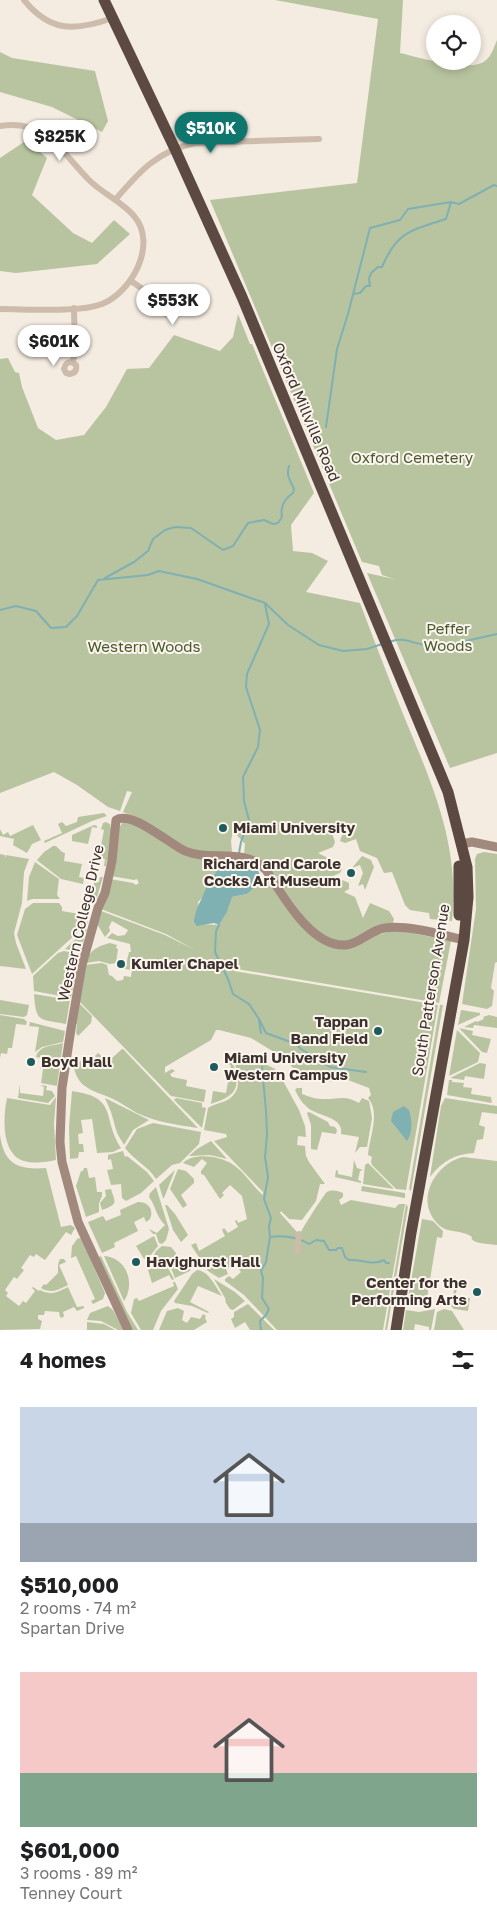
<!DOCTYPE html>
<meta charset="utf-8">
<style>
body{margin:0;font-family:"Golos Text",sans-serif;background:#f2f2f2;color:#202124;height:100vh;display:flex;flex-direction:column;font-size:19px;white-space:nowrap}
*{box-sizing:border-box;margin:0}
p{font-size:16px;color:#757577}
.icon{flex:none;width:28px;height:28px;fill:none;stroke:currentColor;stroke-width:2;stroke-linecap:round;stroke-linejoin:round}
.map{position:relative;height:1330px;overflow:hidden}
.drawer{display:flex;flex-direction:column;background:#fff;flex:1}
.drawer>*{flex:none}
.fabs{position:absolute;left:426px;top:15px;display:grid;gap:10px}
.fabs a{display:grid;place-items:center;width:55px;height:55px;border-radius:50%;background:#fff;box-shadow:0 2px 8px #0003;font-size:25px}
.price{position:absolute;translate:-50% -42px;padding:0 11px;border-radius:18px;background:#fff;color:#222;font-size:16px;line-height:32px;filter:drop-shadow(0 1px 2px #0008)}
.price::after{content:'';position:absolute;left:50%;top:30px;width:15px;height:11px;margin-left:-8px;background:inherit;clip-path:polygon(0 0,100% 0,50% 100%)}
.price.current{background:#0f766e;color:#fff}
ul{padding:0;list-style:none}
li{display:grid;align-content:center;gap:10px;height:265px;padding:0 20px}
li span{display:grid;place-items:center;height:155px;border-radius:0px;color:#555}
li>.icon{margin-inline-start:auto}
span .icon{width:90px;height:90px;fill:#fffc;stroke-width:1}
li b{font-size:21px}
h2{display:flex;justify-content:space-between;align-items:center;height:60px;padding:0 20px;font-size:21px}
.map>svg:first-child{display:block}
.green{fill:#b8c4a0}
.water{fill:#7fb0b2}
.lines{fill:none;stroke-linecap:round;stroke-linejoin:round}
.stream{stroke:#7fb0b2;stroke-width:2}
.street{stroke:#cdbbac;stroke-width:6}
.secondary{stroke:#a18a7d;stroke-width:9}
.highway{stroke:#5c4a42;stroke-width:11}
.poi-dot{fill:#1f5a5e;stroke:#fbf5ee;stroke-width:2}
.labels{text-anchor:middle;stroke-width:4;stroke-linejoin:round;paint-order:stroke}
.street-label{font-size:15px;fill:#3b302b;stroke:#fbf5ee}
.park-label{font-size:15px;fill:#4a5a2e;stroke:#fbf5ee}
.poi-label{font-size:15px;font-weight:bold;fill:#3b302b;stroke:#fbf5ee;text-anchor:start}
</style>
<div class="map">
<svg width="497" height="1330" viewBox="0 0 497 1330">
<rect width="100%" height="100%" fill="#f4ebe1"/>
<path class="green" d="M275 0H403L400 53C418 57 472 74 486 60 492 55 494 47 497 40V753L450 768 367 573 394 579 382 575 379 566 362 562 210 200 357 183 378 19Z
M0 52 12 58 95 71 108 121 102 132 52 107 0 92Z
M27 140 47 158 32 195 73 233 92 243 114 220 130 234 97 264 16 273 0 271V158Z
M238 314 250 344H252L314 493 291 525 293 551 312 553 328 561 306 592 360 603C374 640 388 677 403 714 432 784 460 844 452 921L430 919 429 913 410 910 405 905 392 872 384 873 377 858 360 851 356 839 345 843 340 841 343 833 330 827 335 842 333 847 318 853 340 864 339 867 342 869 340 873 333 876 349 883V889L344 892 355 897 363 918 370 903 389 911 394 919 393 923 352 941 340 942 322 935 307 922 266 864 244 854 245 844 233 831 231 841 232 852 223 853 191 850 138 818 123 812 132 792 127 791 120 811 108 807 77 785 54 772 0 793V359L8 358 15 372 19 373 22 387 38 428 56 440 84 435 106 407 127 369 149 368 174 335 220 351 233 337Z
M104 813 107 816 92 821 45 843 44 841 62 833 58 824 62 822 66 826 77 822 78 817Z
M106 822 110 824 112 835 109 860H107L106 866H104L105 859 101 858 98 861 104 830 101 829 103 823Z
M123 822C143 823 158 841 175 850 190 857 221 859 237 860L228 865 227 867 216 872 207 883 204 896 198 902 201 924 219 925C222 919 226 914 228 909 230 904 228 901 232 897L247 894 256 884 259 886 265 884 266 877 283 900 334 946 397 930 451 941 439 1003 231 968 234 971 438 1005 406 1190 396 1189 372 1165 371 1162 372 1157 368 1155C369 1138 381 1113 368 1098L371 1095 369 1088 348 1080 321 1082 309 1079 296 1071 284 1058 251 1038 219 1030H216L211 1040 165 1067V1073L172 1069 175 1071 170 1074 172 1077 187 1080 186 1086 206 1090 204 1102 171 1096 79 1001 85 965 102 963 107 965 109 975 112 976 117 981 123 980 124 976 131 977 132 970 125 969 129 952H131L130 944 107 938 112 933 118 936 125 935 128 930 112 921 109 927 110 931 105 937 97 924 101 911 165 935 195 950 166 934 101 909 104 906 110 879 133 883 136 885 139 883 137 879 134 880 111 876 118 829Z
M33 825 41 840 32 844 27 853 13 845 14 839 0 836V829L3 835 8 832 10 836Z
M94 825 97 826V828L92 827 88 844 72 841V835Z
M53 846H56L62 852 65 853 64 861 82 864 79 877 84 878 83 884 61 879 38 861 37 860 44 852Z
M484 852 497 854V962L495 963 491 988 494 991 492 1006 487 1009 462 1004 476 909 475 859 477 854Z
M0 854 5 855 6 858V855L29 859 24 872 22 903 14 933 16 943 26 969 0 966Z
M362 856 371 860 374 867 365 890 363 884 358 886 363 873 360 865 352 868Z
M35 862 59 879 57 895 60 899H32L27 901 29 877Z
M100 877H103L95 904 92 903C89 898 93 886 95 881L99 882Z
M33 903H59L62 907V911L79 914 82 907 88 923 32 974 17 935 25 909Z
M87 928 83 942 74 941 75 943H83L80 952 65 949Z
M110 943 117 945 116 948 118 949 116 963 110 964 99 961 86 963C89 950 98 946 110 943Z
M64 951 79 954 71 998 34 991 33 976 58 953Z
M34 994 70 1000 66 1024C39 1019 36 1023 34 994Z
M0 1000 29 1005 27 1015 24 1017 0 1014Z
M79 1003 92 1016 91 1023 78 1036 76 1033 77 1024 75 1023Z
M440 1005H443L411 1191 409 1189Z
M461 1010 480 1013V1015L458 1025Z
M0 1015 24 1019 27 1022 26 1025 16 1024 12 1048H8L7 1054 1 1053 0 1058Z
M489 1015 497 1017V1028L474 1025 473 1028 464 1027 476 1021 477 1022 484 1019 483 1017Z
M30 1022 65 1031 63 1042 42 1047 35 1052 39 1027 29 1026Z
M459 1028 473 1031 472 1035 491 1039 487 1053 482 1052Z
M457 1030 480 1053 478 1062 449 1076Z
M63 1043 57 1086 41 1083 43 1069H40L42 1058 36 1057C39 1045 53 1046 63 1043Z
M122 1049H123L198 1128C177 1125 156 1122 137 1113 130 1109 124 1105 117 1101 96 1090 76 1091 73 1062L83 1061 96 1066 100 1062 95 1056 98 1053 106 1060 109 1058 111 1059Z
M225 1060 233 1063C241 1089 236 1096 211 1104L213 1091 226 1093 231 1065 224 1064Z
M480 1063 486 1064 484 1079 465 1076 464 1080 450 1078Z
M235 1064 267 1065 275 1069 281 1077 299 1110 305 1126 306 1137 298 1136 297 1145 305 1146 306 1156 309 1162 325 1184H320L316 1201 302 1220 289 1219 281 1211 280 1213 297 1232H301C303 1227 325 1193 327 1192 332 1189 338 1191 343 1193V1197L339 1200 341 1205 351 1200 395 1208 399 1204H405L383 1330H277L244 1295 225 1281V1279L229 1276 233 1279 241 1272 235 1264 226 1269 228 1274 219 1278 208 1271 191 1245 196 1243 199 1251 225 1236 222 1230 224 1228 228 1233 238 1227 235 1221 237 1220 238 1223 247 1219 242 1196 230 1185 222 1193 224 1195 220 1199 204 1175 201 1174V1171L207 1163 202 1159 194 1167 183 1163C194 1152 220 1156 232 1164 244 1171 252 1186 263 1195V1192L214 1141 227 1137 226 1134 204 1130 208 1108C212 1105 217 1104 223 1102 241 1095 240 1080 235 1064Z
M449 1080H452V1082L464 1083 463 1087 472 1088 471 1094 491 1097 492 1103 447 1095Z
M20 1084V1093L43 1096 44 1087 40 1085 47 1086 46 1090 52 1091 55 1096 48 1103 18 1098Z
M297 1088H302V1094C308 1096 314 1099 322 1099 338 1100 343 1094 359 1103L362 1098 369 1101 372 1118 367 1147H360L355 1153 359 1137 341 1134C344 1115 315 1117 306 1106 301 1102 298 1096 295 1090Z
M72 1091C119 1098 101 1116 121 1148L113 1152 97 1153 92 1119 81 1120 83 1133 78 1134 79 1144H83L84 1152H79L78 1158 70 1159 69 1127Z
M56 1097 54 1124 56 1160C46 1162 35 1164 24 1161 1 1154 3 1117 7 1098L50 1105Z
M105 1098 149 1120 133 1130 124 1145 117 1133 111 1112Z
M176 1098 202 1103V1107L206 1108 202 1128 174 1100Z
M445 1098 497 1106V1114L482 1112 479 1125 485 1127 483 1139 477 1140 474 1153C455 1154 442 1161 430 1177L441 1106Z
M309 1112 328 1122 330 1126 335 1127 337 1130 336 1134 322 1132 317 1150 311 1149V1125L307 1113Z
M153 1123 201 1132 199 1144 180 1163 172 1165 156 1179C148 1166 134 1160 125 1148L137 1129Z
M0 1135C4 1165 19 1170 46 1168L61 1227 71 1225 75 1228 71 1235 66 1232 45 1260 36 1254 34 1257 30 1255 21 1268 24 1270 17 1279 14 1277 5 1290 8 1293 6 1296 19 1306 23 1301 26 1303 35 1291 32 1288 33 1287 39 1291 40 1290C51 1296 58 1292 68 1287L77 1307 84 1306V1308L77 1311 74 1307 63 1312 64 1316 62 1318 60 1317 59 1312 45 1311 44 1315H38V1319L42 1321 40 1329 0 1330Z
M211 1141 227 1159 210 1155 189 1156 197 1149Z
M123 1151 125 1157 127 1156 147 1172 154 1181 141 1193 126 1201 122 1198 121 1184 111 1185 107 1170 113 1169 111 1159 108 1160V1155Z
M463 1157 497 1161V1245C491 1244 479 1244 474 1241 468 1237 476 1239 469 1235 459 1230 449 1233 440 1226 413 1203 434 1164 463 1157Z
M354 1160 357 1168 363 1170 360 1171 358 1180 361 1181V1183L335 1177 336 1170 338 1171V1174L352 1177Z
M368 1163 393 1188V1189L363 1184 365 1165Z
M84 1168H87L89 1178 95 1177 97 1192H102V1196L99 1203V1212L86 1217 76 1186 81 1171H83Z
M178 1169 186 1171 194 1179V1183L181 1195 187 1205 183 1208 170 1189Z
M175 1170 164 1198H163L159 1185Z
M362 1186 405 1193V1198L361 1191Z
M156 1187 169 1229 166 1240 162 1244 159 1243 156 1234H153L149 1229 157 1233 165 1225C156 1217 156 1206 149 1197L150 1193Z
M111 1189C115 1202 119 1204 102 1210L100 1203 106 1196 105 1190Z
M138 1202C149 1202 154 1210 150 1219L146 1222 144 1217 134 1222 138 1231 114 1243 115 1247 102 1253 88 1222 103 1216 106 1221 121 1215 120 1210Z
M406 1204 408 1207 387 1330H385Z
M165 1205H167L175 1214 188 1235 181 1242 173 1230Z
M422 1219 433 1221 443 1231 442 1238 437 1237 427 1298 431 1299V1302L427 1305 407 1304Z
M154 1236 158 1246 150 1256 144 1259 136 1246Z
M78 1238 82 1239 105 1293 103 1299 93 1304 91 1301 95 1299 76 1256 71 1258 72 1246Z
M162 1246 171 1247 176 1253C175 1262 170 1265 161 1266L154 1262 153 1257 156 1251Z
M101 1256 127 1312 138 1330H133L128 1323 97 1258Z
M104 1256C126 1257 136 1283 124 1301Z
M60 1259H64L66 1262 59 1265 68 1285C58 1290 51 1294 41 1288L44 1284 46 1285 58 1273V1264Z
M187 1263 191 1266 190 1271 175 1278 171 1268V1266L175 1264Z
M155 1267 168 1268 174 1279 172 1280 169 1275 152 1283 148 1270Z
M197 1270C209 1271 215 1286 222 1296L198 1286 190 1302 209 1312 208 1313 192 1306 175 1303 174 1301 192 1274Z
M214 1279 235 1292 245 1301 233 1310 230 1309 226 1303 225 1298Z
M456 1279 464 1280V1281H458L455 1300 466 1302 467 1298H470L468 1311 454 1309 451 1306Z
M173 1282H175L178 1289 161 1311 153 1330H141L131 1313 134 1299 137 1298 139 1301 174 1286Z
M248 1304 274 1330H250L245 1322 235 1328 231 1319 234 1317V1312Z
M108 1306 113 1310 124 1330H118L101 1321 87 1320 90 1313Z
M178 1308 184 1311 182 1320 187 1323 191 1317 200 1319 203 1314 206 1316 205 1318 207 1322 194 1330H159L167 1311Z
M435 1309 431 1330H429V1327L415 1324 414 1330H403L406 1310 419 1312Z
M444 1309 452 1311 464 1330H434L437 1312Z
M87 1322 104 1324 115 1330H87Z"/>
<path class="water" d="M237 860C252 863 259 865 261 881L247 894 232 897 227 912 219 925 214 923 197 926 194 922C196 904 204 899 207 883 213 878 215 871 222 866L227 867Z
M404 1106 409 1110C412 1120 413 1132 407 1141L391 1121 393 1112Z"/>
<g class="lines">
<path class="stream" d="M353 294 360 293 366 286H370L369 279 371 273 378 267H382C397 231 412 230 446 219L451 202
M326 427 337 349 348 314 370 228 400 220 408 209 451 202 459 204 494 185 497 186
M105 578 134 562 148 551 153 539 165 530 175 527 191 528 223 550 233 546 248 523 264 520 273 524 278 523 282 517C280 507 284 499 293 493L294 489C290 480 286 476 289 466
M0 610 16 606 36 611 51 628 66 627 77 616 98 580 148 575 159 571 197 579 265 603 288 625 319 645 343 651 367 649 382 644
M389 642C406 636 411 644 427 645 451 646 474 639 497 634
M239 853 241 842 249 820 244 801 243 777 258 747 260 730 246 687 247 674 269 624 265 604
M219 925 216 931 215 952 228 979 233 994 249 1004 259 1019 266 1033 296 1044 301 1049 330 1067 366 1072
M259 1020 261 1033
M262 1067 266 1111 267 1135 265 1157 268 1177 264 1199 271 1218 269 1226 270 1237C284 1235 297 1237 309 1244L316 1240 324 1241 329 1250H336L338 1248H342L345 1257 349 1260C361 1259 373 1266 384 1260L386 1263H389
M261 1330 260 1321 266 1315 269 1309 262 1298 263 1278 261 1271 266 1262 270 1237"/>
<path class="street" d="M24 0C51 33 75 31 113 18
M0 126C47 119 61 152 89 180 103 194 121 201 134 216 158 244 132 292 102 304 79 313 27 309 0 309
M115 200C139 172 157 151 195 143L319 139
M131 281 163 303 162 309 166 314 172 315 178 311V305L174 300 168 299 163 303
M72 362 76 365C77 370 75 373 70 374L66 373 64 369C65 364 67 362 72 362L75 355 74 308
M297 1251 299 1234"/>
<path class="secondary" d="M461 844 472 842 497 847
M128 1330 78 1222 62 1162 60 1142 62 1088 71 1029 82 965 98 908 105 893 112 861 116 820C132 810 169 844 185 851 211 862 245 847 266 870 283 895 311 948 346 945 361 943 370 930 385 928 405 924 443 935 464 940"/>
<path class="highway" d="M104 0 175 149 242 297 448 792 467 867 468 897 464 940 411 1233 396 1330
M459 915V866"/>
</g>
<g class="poi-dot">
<circle cx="223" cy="828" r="5"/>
<circle cx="351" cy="873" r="5"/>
<circle cx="121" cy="964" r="5"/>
<circle cx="378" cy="1031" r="5"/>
<circle cx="31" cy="1062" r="5"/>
<circle cx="214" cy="1067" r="5"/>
<circle cx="136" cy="1262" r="5"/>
<circle cx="477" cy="1292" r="5"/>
</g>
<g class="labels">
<g class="street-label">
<text transform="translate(306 412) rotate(67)" y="5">Oxford Millville Road</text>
<text transform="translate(81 923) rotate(-77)" y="5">Western College Drive</text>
<text transform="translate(431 990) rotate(-81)" y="5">South Patterson Avenue</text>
</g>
<g class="park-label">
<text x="412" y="463">Oxford Cemetery</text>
<text x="448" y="634">Peffer<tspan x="448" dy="17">Woods</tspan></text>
<text x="144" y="652">Western Woods</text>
</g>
<g class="poi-label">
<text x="233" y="833">Miami University</text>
<text x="341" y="869" text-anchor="end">Richard and Carole<tspan x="341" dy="17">Cocks Art Museum</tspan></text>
<text x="131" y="969">Kumler Chapel</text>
<text x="368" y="1027" text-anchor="end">Tappan<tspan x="368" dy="17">Band Field</tspan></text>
<text x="224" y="1063">Miami University<tspan x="224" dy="17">Western Campus</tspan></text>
<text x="41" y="1067">Boyd Hall</text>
<text x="146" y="1267">Havighurst Hall</text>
<text x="467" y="1288" text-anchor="end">Center for the<tspan x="467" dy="17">Performing Arts</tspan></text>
</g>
</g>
</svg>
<div class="fabs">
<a><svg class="icon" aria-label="locate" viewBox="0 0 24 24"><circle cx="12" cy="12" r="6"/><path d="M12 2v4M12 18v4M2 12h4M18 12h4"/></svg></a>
</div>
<b class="price current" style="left:211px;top:154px">$510K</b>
<b class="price" style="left:60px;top:162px">$825K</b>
<b class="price" style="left:173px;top:326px">$553K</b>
<b class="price" style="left:54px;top:367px">$601K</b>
</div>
<section class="drawer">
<h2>4 homes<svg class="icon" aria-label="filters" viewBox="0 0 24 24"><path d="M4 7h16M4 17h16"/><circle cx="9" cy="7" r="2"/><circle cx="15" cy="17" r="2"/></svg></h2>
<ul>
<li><span style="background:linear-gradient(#c9d6e8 75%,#9aa5b1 0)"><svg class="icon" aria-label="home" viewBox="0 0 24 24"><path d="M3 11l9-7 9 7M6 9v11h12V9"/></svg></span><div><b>$510,000</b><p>2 rooms · 74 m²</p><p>Spartan Drive</p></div></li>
<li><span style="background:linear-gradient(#f6c9c9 65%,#7fa58c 0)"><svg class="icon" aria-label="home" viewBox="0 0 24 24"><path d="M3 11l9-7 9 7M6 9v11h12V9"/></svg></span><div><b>$601,000</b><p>3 rooms · 89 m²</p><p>Tenney Court</p></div></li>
</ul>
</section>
